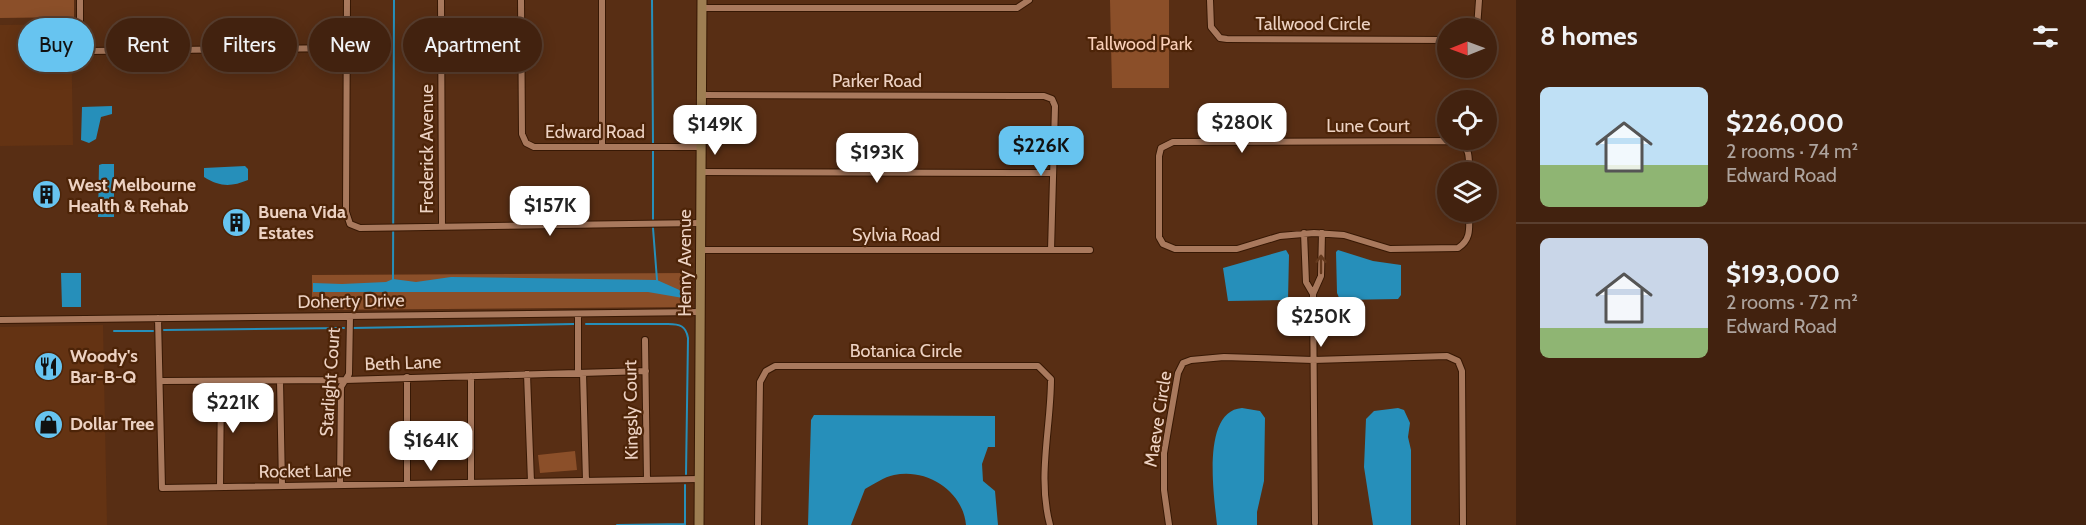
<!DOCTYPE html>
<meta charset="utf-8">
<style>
body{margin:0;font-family:Cabin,sans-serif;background:#492a18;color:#f1f3f6;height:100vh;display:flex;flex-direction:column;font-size:22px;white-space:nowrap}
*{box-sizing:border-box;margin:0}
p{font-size:20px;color:#aea49e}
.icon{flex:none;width:33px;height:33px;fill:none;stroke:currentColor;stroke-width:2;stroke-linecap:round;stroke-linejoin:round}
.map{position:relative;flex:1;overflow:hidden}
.drawer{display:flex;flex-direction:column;background:#42220f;width:570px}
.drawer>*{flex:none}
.hud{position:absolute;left:18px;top:18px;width:570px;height:54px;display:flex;gap:12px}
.needle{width:39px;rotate:269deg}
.controls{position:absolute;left:1437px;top:18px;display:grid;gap:12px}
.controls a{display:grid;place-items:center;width:60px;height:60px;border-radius:50%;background:#42220f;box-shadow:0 3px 15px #0003,0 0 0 2px #5a3f2f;font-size:30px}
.price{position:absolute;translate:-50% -51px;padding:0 14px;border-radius:12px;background:#fff;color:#222;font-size:20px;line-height:39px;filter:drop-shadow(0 2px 3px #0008)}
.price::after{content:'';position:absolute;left:50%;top:36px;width:18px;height:14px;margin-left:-9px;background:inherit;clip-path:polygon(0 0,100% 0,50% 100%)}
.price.selected{background:#67c4f0;color:#111}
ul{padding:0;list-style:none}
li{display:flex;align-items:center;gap:18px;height:150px;padding:0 24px}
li+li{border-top:2px solid #5a3f2f}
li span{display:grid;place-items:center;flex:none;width:168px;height:120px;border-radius:9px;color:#555}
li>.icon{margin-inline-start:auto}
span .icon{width:72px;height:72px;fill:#fffc;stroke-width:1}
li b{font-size:26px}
h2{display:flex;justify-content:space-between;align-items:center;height:72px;padding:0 24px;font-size:26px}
.tag{padding:0 21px;border-radius:27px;background:#42220f;box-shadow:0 3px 15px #0003,0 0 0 2px #5a3f2f;font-size:21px;line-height:54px}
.tag.selected{background:#67c4f0;color:#111}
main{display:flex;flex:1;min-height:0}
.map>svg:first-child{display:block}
.built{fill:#643313}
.green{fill:#8b4f29}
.water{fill:#268fba}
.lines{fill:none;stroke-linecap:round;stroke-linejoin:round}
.stream{stroke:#268fba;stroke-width:2}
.street-casing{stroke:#371804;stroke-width:8}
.secondary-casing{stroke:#371804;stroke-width:11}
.street{stroke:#a9795d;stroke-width:6}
.secondary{stroke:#9e7e52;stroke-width:9}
.oneway{stroke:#64391d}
.labels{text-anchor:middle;stroke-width:4.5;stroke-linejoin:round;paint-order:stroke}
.street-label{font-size:18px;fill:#edd2c3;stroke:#4d2408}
.park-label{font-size:18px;fill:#fad0b9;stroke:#4d2408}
.poi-label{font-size:18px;font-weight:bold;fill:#edd2c3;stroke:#4d2408;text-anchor:start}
</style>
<main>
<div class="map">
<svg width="1516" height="525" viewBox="0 0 1516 525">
<rect width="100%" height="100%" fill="#582e14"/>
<path class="built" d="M71 24 73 145 0 146V25Z
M103 325 107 525H0V327Z"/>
<path class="green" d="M0 0H74V17L0 18Z
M1110 0H1169V88H1112Z
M688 273V307L312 310V275Z
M575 451 577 470 540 473 538 455Z"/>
<path class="water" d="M112 106V114L101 117 96 139 89 143 81 140 82 107Z
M102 164H114V217H98L99 165Z
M245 166 248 169V180C231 187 220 187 204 177V168Z
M1286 250 1289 255 1288 300 1228 301 1223 268Z
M1338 250 1373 261 1401 265V295L1398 299 1340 300 1337 293 1336 252Z
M61 273H81V307H62Z
M451 277 657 280 684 292 683 298 648 292H313V283L342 284 386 282 393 279 416 282Z
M1242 408 1260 411 1265 418 1264 481 1257 512V525H1217C1214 496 1201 411 1242 408Z
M1398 408 1404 410 1410 423 1408 437 1411 450V525H1373L1364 467 1366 419 1374 411Z
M814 415 995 416V447H988L982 464 983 481 995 491 998 525H966C963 491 927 468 894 475 884 477 874 484 865 489L851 525H808L811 420Z"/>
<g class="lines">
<path class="stream" d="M652 0 653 143
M653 151V219
M653 228 657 280
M393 279 394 0
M586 324H668C680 324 686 326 688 338L686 474
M352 328 574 324
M164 330 344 328
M114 331H153
M617 525 685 524
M685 525V485"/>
<defs>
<path id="street" d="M80 0V43L88 51 347 48
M347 0 346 212 350 224 360 228 701 223
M441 0 442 226
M521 0 522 134 526 143 534 147H701
M602 0V147
M1210 0 1211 27 1220 38 1227 39 1448 40
M702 8H1017L1029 0
M1477 28 1479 0
M702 95 1044 96 1052 99 1055 106 1051 250
M701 172 1053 173
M1469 172C1469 158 1471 145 1454 141L1173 142 1161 148 1159 156V237L1163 244 1175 249H1237L1280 236 1314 233 1344 235 1390 249 1458 248C1472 239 1469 227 1469 212
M1304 233 1306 282 1313 294 1315 523
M701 250H1090
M1313 294 1321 276 1322 233
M158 318 162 488 700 479
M0 320 701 312
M645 340 647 480
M578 373V314
M583 373 586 481
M527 374 531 482
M407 377V484
M161 381 345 380 646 371
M280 381 282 486
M471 483V376
M340 485 341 387 349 374 350 316
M220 487 221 381
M758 525 760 382 766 371 775 366H1038L1051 379C1051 427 1037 477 1050 525
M1169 525 1164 490V453L1178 373 1183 363 1191 360 1224 357 1313 360 1447 356 1458 361 1462 371 1463 525"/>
<path id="secondary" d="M699 525 702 0"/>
</defs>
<use href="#street" class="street-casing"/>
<use href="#secondary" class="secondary-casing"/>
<use href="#street" class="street"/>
<use href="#secondary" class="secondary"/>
</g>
<defs><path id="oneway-shaft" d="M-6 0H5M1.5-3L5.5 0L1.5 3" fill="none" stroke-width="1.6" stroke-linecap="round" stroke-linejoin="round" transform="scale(1.5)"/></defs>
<use class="oneway" href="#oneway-shaft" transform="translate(1321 264) rotate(-90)"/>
<defs>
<symbol id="building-disc" viewBox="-11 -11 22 22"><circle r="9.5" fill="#67c4f0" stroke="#4d2408"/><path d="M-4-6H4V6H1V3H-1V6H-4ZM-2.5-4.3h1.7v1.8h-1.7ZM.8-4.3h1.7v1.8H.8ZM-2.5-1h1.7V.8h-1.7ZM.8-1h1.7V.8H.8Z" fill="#111"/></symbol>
<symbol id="restaurant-disc" viewBox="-11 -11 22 22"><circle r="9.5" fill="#67c4f0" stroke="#4d2408"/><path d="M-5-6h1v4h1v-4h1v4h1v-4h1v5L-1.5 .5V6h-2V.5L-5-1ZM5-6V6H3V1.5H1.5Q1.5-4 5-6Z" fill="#111"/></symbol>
<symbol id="shop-disc" viewBox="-11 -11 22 22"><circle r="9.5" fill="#67c4f0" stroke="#4d2408"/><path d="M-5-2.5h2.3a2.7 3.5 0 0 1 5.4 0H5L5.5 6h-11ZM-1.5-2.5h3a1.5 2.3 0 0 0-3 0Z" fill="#111"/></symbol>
</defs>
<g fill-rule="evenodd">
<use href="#building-disc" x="30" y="178" width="33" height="33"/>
<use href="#building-disc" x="220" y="206" width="33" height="33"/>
<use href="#restaurant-disc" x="32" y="350" width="33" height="33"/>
<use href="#shop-disc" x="32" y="408" width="33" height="33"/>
</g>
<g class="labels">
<g class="street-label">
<text x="1313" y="30">Tallwood Circle</text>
<text x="877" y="87">Parker Road</text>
<text x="1368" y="132">Lune Court</text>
<text x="595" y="138">Edward Road</text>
<text transform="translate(427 149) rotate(-90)" y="6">Frederick Avenue</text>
<text x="896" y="241">Sylvia Road</text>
<text transform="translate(685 263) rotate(-90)" y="6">Henry Avenue</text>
<text transform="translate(351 301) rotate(-1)" y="6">Doherty Drive</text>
<text x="906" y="357">Botanica Circle</text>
<text transform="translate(403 363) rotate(-2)" y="6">Beth Lane</text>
<text transform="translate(330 382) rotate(-86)" y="6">Starlight Court</text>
<text transform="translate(631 410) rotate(-91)" y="6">Kingsly Court</text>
<text transform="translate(1158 419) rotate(-81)" y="6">Maeve Circle</text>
<text transform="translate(305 471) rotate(-1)" y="6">Rocket Lane</text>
</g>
<g class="park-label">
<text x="1140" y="50">Tallwood Park</text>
</g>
<g class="poi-label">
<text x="68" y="191">West Melbourne<tspan x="68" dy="21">Health &amp; Rehab</tspan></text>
<text x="258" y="218">Buena Vida<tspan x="258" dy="21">Estates</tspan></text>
<text x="70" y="362">Woody's<tspan x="70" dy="21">Bar-B-Q</tspan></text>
<text x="70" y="430">Dollar Tree</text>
</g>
</g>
</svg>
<div class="controls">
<a><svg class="needle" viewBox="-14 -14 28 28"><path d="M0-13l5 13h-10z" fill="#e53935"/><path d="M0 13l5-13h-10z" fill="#aea49e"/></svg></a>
<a><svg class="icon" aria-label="locate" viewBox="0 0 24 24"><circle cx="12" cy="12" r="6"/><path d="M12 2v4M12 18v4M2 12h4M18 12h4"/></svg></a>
<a><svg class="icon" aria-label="layers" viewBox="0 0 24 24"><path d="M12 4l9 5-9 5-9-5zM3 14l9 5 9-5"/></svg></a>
</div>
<b class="price" style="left:1242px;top:154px">$280K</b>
<b class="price" style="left:715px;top:156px">$149K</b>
<b class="price selected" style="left:1041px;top:177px">$226K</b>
<b class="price" style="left:877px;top:184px">$193K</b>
<b class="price" style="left:550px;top:237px">$157K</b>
<b class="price" style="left:1321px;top:348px">$250K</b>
<b class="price" style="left:233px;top:434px">$221K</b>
<b class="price" style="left:431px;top:472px">$164K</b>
<div class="hud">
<a class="tag selected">Buy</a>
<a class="tag">Rent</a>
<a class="tag">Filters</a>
<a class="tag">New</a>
<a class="tag">Apartment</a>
</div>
</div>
<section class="drawer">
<h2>8 homes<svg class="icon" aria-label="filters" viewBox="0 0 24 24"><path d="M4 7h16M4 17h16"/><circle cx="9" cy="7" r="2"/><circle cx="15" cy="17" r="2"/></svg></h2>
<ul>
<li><span style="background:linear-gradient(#bfe0f5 65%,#8fb573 0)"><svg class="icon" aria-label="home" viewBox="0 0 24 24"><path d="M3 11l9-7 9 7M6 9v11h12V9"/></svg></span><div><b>$226,000</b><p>2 rooms · 74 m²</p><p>Edward Road</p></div></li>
<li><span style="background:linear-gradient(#c9d6e8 75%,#8fb573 0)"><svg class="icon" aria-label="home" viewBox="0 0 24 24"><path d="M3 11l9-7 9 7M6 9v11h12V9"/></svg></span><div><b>$193,000</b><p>2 rooms · 72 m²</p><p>Edward Road</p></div></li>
</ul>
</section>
</main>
